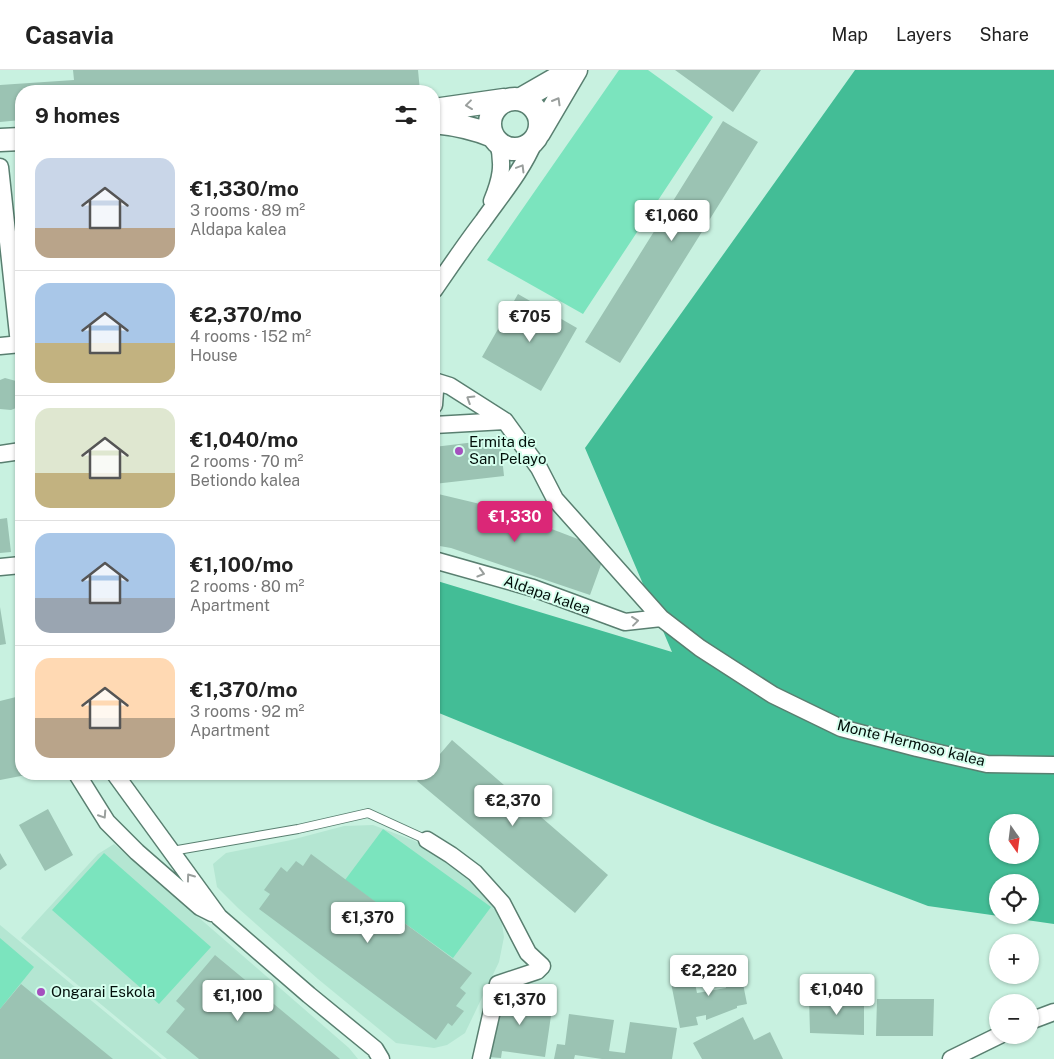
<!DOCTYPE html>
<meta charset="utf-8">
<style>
body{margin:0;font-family:"Public Sans",sans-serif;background:#f2f2f2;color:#222;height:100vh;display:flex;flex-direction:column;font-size:19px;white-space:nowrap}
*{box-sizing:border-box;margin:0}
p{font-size:16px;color:#767676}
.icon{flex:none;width:28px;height:28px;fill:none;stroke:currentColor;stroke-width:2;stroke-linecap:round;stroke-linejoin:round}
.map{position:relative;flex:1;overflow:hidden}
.side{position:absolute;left:15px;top:15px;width:425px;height:695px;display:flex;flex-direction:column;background:#fff;border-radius:20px;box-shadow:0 1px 4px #0004}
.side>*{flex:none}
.needle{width:32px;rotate:166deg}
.buttons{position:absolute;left:989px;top:744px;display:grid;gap:10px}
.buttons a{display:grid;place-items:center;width:50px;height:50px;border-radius:50%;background:#fff;box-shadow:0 1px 4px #0004;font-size:25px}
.price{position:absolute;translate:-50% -42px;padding:0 11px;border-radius:5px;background:#fff;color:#222;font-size:16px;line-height:32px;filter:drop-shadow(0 1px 2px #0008)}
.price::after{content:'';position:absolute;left:50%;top:30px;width:15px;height:11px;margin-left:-8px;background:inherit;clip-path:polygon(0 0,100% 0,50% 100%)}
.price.current{background:#db2777;color:#fff}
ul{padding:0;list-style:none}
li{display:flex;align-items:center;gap:15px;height:125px;padding:0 20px}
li+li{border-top:1px solid #e0e0e0}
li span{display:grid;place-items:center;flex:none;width:140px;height:100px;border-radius:15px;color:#555}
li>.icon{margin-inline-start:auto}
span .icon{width:60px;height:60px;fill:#fffc;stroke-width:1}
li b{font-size:21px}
h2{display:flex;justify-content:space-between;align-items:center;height:60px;padding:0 20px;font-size:21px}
header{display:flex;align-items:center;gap:30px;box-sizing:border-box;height:70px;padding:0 25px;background:#fff;border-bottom:1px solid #e0e0e0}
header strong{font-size:24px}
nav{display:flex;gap:28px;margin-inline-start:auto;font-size:18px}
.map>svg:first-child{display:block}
.built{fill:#b4e6d2}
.green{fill:#7be4be}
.forest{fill:#43bd96;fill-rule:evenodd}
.building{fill:#9bc3b3}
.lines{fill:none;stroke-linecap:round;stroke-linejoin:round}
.lane-casing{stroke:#597f70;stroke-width:10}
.street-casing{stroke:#597f70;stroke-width:19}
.secondary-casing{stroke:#597f70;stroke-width:25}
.lane{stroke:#fff;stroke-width:8}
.street{stroke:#fff;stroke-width:16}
.secondary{stroke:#fff;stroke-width:22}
.oneway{stroke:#9a9f9d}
.poi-dot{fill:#a550be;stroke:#d5ffee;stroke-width:2}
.labels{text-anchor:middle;stroke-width:4;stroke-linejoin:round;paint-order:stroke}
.poi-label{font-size:15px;fill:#020f0a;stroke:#d5ffee;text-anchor:start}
.street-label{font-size:15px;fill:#020f0a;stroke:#d5ffee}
</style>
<header>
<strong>Casavia</strong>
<nav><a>Map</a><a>Layers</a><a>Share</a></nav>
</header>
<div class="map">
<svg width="1054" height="989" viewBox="0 0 1054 989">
<rect width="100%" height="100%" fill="#c8f1e0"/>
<path class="built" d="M373 755 415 771 465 802 492 830 501 848 504 867 499 892 465 963 447 975 434 978 396 973 318 909 238 838 217 817 213 794 226 783 291 770 344 756Z
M114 774 349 978 358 989H167L21 868 98 784Z
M0 855 162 989H0Z"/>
<path class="green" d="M619 0H648L713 47 583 244 487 190Z
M383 759 491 837 453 888 345 810Z
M104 783 211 877 159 934 52 840Z
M0 868 34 897 0 939Z"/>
<path class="forest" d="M855 0H1054V854L928 836 712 754 434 641V510L672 582 585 378ZM998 752H1030V785H998ZM998 812H1030V845H998Z"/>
<path class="building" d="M73 0H418L420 21H21V50L0 52V15L74 10Z
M675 0H761L733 42Z
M723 51 758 72 620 293 585 272Z
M518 224 577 258 541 321 482 287Z
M5 308 16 311 21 318V331L16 338 11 340 0 339V310Z
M500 369 504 406 434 414V377Z
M434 423 497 438 583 471 602 492 590 525 451 478 434 475Z
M7 448 11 482 0 483V449Z
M0 537 6 574 0 575Z
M16 627 21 651V704L26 705 0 710V631Z
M452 670 608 805 575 843 417 711 423 704H434V691Z
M48 739 73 785 45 801 19 755Z
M0 783 7 795 0 800Z
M311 784 472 903 460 918 466 923 456 936 464 941 452 956 448 953 436 970 259 839 270 824 264 820 281 797 287 802 296 791 303 796Z
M215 885 340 989H199L166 962 185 939 176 931Z
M738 888 747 934 737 936V938L706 950V945L696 947 698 955 680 958 671 913 694 909 697 923 726 918 721 891Z
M21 914 113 989H0V939Z
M497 924 553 932 545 987 502 981 501 988 488 987Z
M809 927 864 929V965L810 963Z
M877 929H934L933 966H876Z
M569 944 614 950 609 981 625 983 630 952 677 958 672 989H602L575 985 574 989H554L557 974 565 975Z
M743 947 754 970 770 962 783 989H702L693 973Z"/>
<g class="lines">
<defs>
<path id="lane" d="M172 781 298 759 368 743 427 770"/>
<path id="street" d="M0 97 19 274
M492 131C501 109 504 95 498 72
M434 220C450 197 466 173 483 151 502 124 522 101 535 70
M0 276 21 274
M434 311 450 316 505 351 539 398 555 429 661 548 700 578 773 625 841 658 917 678 987 694 1054 695
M434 317 435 321 434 335
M434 355 505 351
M0 384 21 381
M434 490 533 518 625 552 661 548
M0 497 21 495
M77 704 107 752 137 782 200 837 212 843
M115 704 219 847 309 925 375 979 381 989
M427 770 451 785 475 803 502 833 528 883 542 896 537 901 498 914 481 989
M1030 951 1054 942
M951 989 1000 965"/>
<path id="secondary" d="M490 54a25 25 0 1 1 50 0a25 25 0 1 1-50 0Z
M521 29 556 9 567 0
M434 40 504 30
M434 52C454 54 474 58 493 66
M539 63 576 0
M0 70 21 69"/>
</defs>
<use href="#lane" class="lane-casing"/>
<use href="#street" class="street-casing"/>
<use href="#secondary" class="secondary-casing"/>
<use href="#lane" class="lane"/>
<use href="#street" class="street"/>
<use href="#secondary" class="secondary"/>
</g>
<defs><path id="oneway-chevron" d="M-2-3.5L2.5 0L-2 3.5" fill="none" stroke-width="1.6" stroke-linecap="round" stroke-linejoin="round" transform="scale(1.25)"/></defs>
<g class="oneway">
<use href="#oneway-chevron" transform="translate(557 31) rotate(-60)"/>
<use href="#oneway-chevron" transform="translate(469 35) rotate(173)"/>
<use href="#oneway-chevron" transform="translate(521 98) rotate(-59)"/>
<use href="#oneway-chevron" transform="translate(470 329) rotate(-148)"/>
<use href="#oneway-chevron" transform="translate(481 503) rotate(16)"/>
<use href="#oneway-chevron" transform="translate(635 551) rotate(-7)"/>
<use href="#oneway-chevron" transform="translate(103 745) rotate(57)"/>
<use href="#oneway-chevron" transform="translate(190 807) rotate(-126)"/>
</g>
<g class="poi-dot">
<circle cx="459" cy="381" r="5"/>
<circle cx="41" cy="922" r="5"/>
</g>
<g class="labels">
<g class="poi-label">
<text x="469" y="377">Ermita de<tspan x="469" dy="17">San Pelayo</tspan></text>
<text x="51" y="927">Ongarai Eskola</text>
</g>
<g class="street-label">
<text transform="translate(547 525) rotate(19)" y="5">Aldapa kalea</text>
<text transform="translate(911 673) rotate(14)" y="5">Monte Hermoso kalea</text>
</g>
</g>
</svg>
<div class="buttons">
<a><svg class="needle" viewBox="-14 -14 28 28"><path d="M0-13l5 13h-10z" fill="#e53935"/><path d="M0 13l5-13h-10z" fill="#767676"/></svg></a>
<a><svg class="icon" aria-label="locate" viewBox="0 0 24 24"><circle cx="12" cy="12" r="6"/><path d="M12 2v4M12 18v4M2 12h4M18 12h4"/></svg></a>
<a>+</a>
<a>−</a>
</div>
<b class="price" style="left:672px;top:172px">€1,060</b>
<b class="price" style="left:530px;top:273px">€705</b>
<b class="price current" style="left:515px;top:473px">€1,330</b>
<b class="price" style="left:513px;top:757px">€2,370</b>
<b class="price" style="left:368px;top:874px">€1,370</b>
<b class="price" style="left:709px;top:927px">€2,220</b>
<b class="price" style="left:837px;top:946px">€1,040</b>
<b class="price" style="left:238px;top:952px">€1,100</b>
<b class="price" style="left:520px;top:956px">€1,370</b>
<section class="side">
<h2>9 homes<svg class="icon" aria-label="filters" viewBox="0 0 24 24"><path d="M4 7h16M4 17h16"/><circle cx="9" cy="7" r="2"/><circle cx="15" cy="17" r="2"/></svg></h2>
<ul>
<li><span style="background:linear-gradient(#c9d6e8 70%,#b9a48a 0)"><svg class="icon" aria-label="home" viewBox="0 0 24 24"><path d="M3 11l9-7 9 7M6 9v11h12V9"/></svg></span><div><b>€1,330/mo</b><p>3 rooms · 89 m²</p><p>Aldapa kalea</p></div></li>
<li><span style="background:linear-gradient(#a9c7e8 60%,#c2b280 0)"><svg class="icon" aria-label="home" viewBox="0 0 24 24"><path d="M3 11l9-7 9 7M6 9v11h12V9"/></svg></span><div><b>€2,370/mo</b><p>4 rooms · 152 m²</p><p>House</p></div></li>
<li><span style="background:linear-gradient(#dfe7d0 65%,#c2b280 0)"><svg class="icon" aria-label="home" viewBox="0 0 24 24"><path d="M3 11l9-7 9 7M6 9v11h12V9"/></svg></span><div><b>€1,040/mo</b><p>2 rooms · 70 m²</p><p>Betiondo kalea</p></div></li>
<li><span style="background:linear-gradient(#a9c7e8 65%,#9aa5b1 0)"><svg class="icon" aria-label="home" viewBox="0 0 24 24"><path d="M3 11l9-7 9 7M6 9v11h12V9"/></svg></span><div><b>€1,100/mo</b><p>2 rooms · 80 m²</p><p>Apartment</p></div></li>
<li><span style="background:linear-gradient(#ffd9b3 60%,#b9a48a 0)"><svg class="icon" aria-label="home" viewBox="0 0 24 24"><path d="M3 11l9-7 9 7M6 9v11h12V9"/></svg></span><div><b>€1,370/mo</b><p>3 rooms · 92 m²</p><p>Apartment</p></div></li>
</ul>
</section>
</div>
